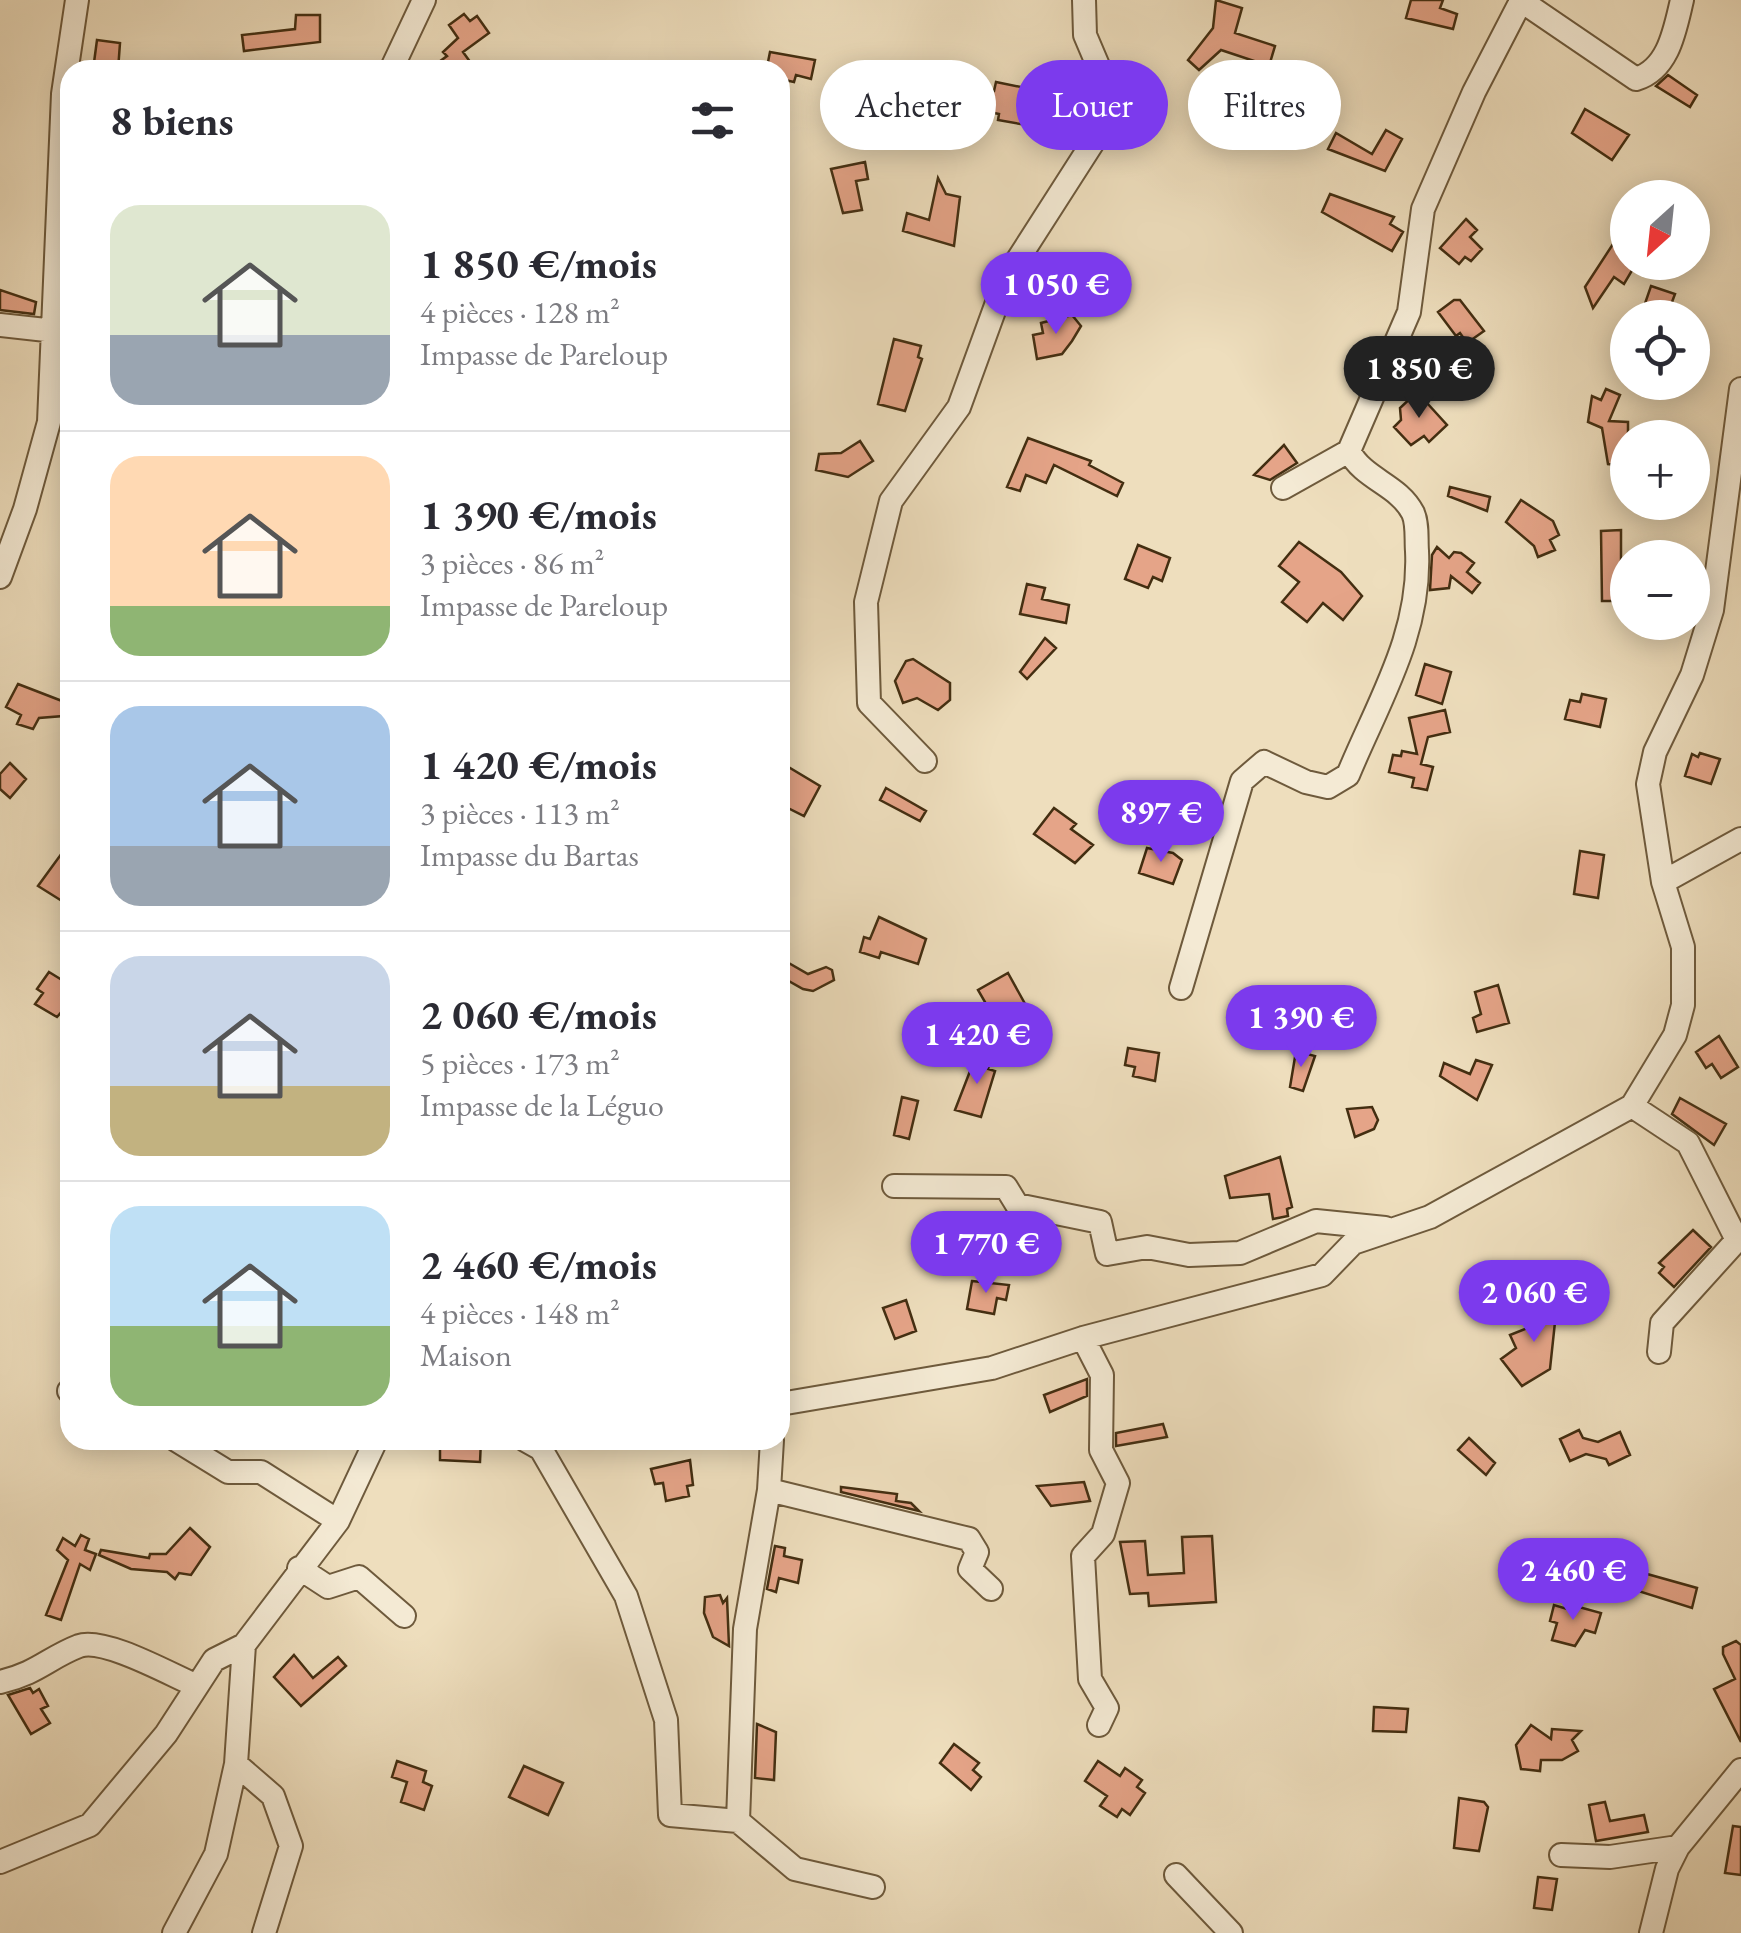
<!DOCTYPE html>
<html lang="fr">
<meta charset="utf-8">
<style>
body{margin:0;font-family:"EB Garamond",serif;background:#f2f2f3;color:#2b2b33;height:100vh;display:flex;flex-direction:column;font-size:38px;white-space:nowrap}
*{box-sizing:border-box;margin:0}
p{font-size:32px;color:#7c7c81}
.icon{flex:none;width:55px;height:55px;fill:none;stroke:currentColor;stroke-width:2;stroke-linecap:round;stroke-linejoin:round}
.map{position:relative;flex:1;overflow:hidden}
.details{position:absolute;left:60px;top:60px;width:730px;height:1390px;display:flex;flex-direction:column;background:#fff;border-radius:30px;box-shadow:0 5px 25px #0003}
.details>*{flex:none}
.hud{position:absolute;left:820px;top:60px;width:770px;height:90px;display:flex;gap:20px}
.needle{width:65px;rotate:207deg}
.controls{position:absolute;left:1610px;top:180px;display:grid;gap:20px}
.controls a{display:grid;place-items:center;width:100px;height:100px;border-radius:50%;background:#fff;box-shadow:0 5px 25px #0003;font-size:50px}
.price{position:absolute;translate:-50% -85px;padding:0 22px;border-radius:35px;background:#7c3aed;color:#fff;font-size:32px;line-height:65px;filter:drop-shadow(0 2px 5px #0008)}
.price::after{content:'';position:absolute;left:50%;top:60px;width:30px;height:22px;margin-left:-15px;background:inherit;clip-path:polygon(0 0,100% 0,50% 100%)}
.price.selected{background:#222;color:#fff}
ul{padding:0;list-style:none}
li{display:flex;align-items:center;gap:30px;height:250px;padding:0 50px}
li+li{border-top:2px solid #e1e1e2}
li span{display:grid;place-items:center;flex:none;width:280px;height:200px;border-radius:30px;color:#555}
li>.icon{margin-inline-start:auto}
span .icon{width:120px;height:120px;fill:#fffc;stroke-width:1}
li b{font-size:42px}
h2{display:flex;justify-content:space-between;align-items:center;height:120px;padding:0 50px;font-size:42px}
.tag{padding:0 35px;border-radius:45px;background:#fff;box-shadow:0 5px 25px #0003;font-size:35px;line-height:90px}
.tag.selected{background:#7c3aed;color:#fff}
.map>svg:first-child{display:block}
.building{fill:#e5a488;stroke:#432e11;stroke-width:2.5}
.lines{fill:none;stroke-linecap:round;stroke-linejoin:round}
.minor-casing{stroke:#6e5a3c;stroke-width:26}
.minor{stroke:#f4ead4;stroke-width:22}
</style>
<div class="map">
<svg width="1741" height="1933" viewBox="0 0 1741 1933">
<rect width="100%" height="100%" fill="#eedebd"/>
<filter id="stains"><feTurbulence type="fractalNoise" baseFrequency=".002" numOctaves="4"/><feColorMatrix values="0 0 0 0 .2 0 0 0 0 .09 0 0 0 0 .02 0 0 0 .5 -.17"/></filter>
<radialGradient id="worn" r=".72"><stop offset=".6" stop-color="#630" stop-opacity="0"/><stop offset="1" stop-color="#630" stop-opacity=".3"/></radialGradient>
<path class="building" d="M1216 0 1242 8 1235 33 1275 46 1269 66 1221 50 1199 70 1188 60 1213 28Z
M1411 0H1443L1440 8 1457 14 1453 29 1406 18Z
M464 14 470 21 477 16 489 33 463 52 476 70H428L447 56 443 52 458 38 449 25Z
M296 15H320V42L244 51 242 35 295 29Z
M97 40 120 43 118 70H93Z
M770 52 815 60 811 79 796 75 794 82 780 79V70L767 67Z
M1668 75 1697 95 1690 107 1656 86Z
M996 82 1046 92 1042 111 1059 114 1054 140 1035 136 1037 127 998 120 999 114 980 110 984 89 994 91Z
M1585 109 1629 135 1612 160 1572 133Z
M1386 130 1402 139 1385 171 1328 149 1336 133 1372 154Z
M865 162 868 179 856 181 862 210 843 213 831 169Z
M938 178 946 194 960 197 954 246 903 231 907 213 929 220Z
M1330 194 1394 217 1390 224 1403 232 1392 251 1322 212Z
M1466 219 1477 230 1470 237 1482 249 1471 261 1465 257 1459 264 1440 248Z
M1628 221V262H1637L1624 284 1614 277 1593 308 1585 287Z
M1651 286 1675 294 1666 318H1640Z
M0 290 36 302 34 314 0 310Z
M1454 300H1460L1484 331 1467 343 1460 333 1456 336 1438 312Z
M1072 315 1081 326 1072 341 1062 354 1037 359 1033 335 1043 333 1041 323Z
M894 339 921 346 918 357 922 359 905 411 878 404Z
M1606 389 1620 395 1609 421 1628 422V466L1608 464 1602 428 1588 422 1592 396 1601 400Z
M1417 392 1447 425 1429 442 1424 436 1411 445 1394 427 1401 420 1400 408Z
M1028 438 1091 461 1089 465 1123 483 1117 496 1054 465 1046 483 1026 475 1020 491 1007 487Z
M860 441 873 461 848 477 816 470 819 454 841 453Z
M1284 445 1297 463 1270 480 1254 475Z
M1450 487 1490 497 1487 511 1448 496Z
M1521 500 1553 521 1559 535 1550 540 1555 550 1538 557 1534 546 1506 522Z
M1621 530V601H1602L1601 531Z
M1299 542 1341 572 1362 596 1343 620 1323 603 1307 622 1282 602 1299 582 1279 566Z
M1138 545 1170 558 1162 581 1153 577 1148 588 1125 579Z
M1437 547 1449 558 1454 552 1461 553 1474 563 1467 572 1480 583 1472 593 1451 576 1449 588 1430 590 1432 555Z
M1027 584 1045 588 1042 599 1069 605 1066 623 1020 614Z
M1045 638 1056 648 1027 679 1020 672Z
M913 659 950 683V700L938 710 917 698 903 703 895 681 906 661Z
M1425 664 1451 672 1442 704 1416 695Z
M18 684 62 701 63 716 39 718 33 729 17 724 21 715 6 707Z
M1582 694 1606 699 1600 727 1565 719 1570 700 1580 702Z
M1445 710 1450 732 1428 737 1421 764 1433 767 1427 790 1412 787 1414 778 1389 772 1393 755 1401 756 1402 751 1417 754 1409 718Z
M1700 753 1720 759 1711 784 1685 776 1692 754 1698 757Z
M780 762 820 786 804 816 780 804Z
M10 763 26 779 10 798 0 789V774Z
M886 788 926 811 920 821 880 800Z
M1054 808 1076 824 1071 829 1093 845 1075 863 1034 834Z
M70 842V906L38 886Z
M1147 848 1173 853 1182 860 1173 884 1139 873Z
M1580 851 1604 855 1598 898 1574 894Z
M879 917 926 939 918 964 881 952 879 958 860 952 864 937 870 939Z
M780 958 808 974 826 967 832 970 834 980 813 991 803 989 780 976Z
M49 972 70 985V1002L57 1017 35 1004 43 993 37 989Z
M1008 973 1029 1011 1000 1028 978 990Z
M1498 985 1509 1023 1477 1032 1473 1018 1481 1014 1475 992Z
M1719 1036 1738 1067 1721 1078 1712 1064 1706 1068 1696 1052Z
M1128 1048 1159 1053 1155 1081 1133 1076 1135 1067 1125 1065Z
M1296 1051 1315 1056 1303 1091 1290 1087Z
M977 1053 991 1058 988 1069 995 1071 981 1117 955 1110Z
M1476 1060 1492 1065 1477 1100 1440 1076 1444 1063 1470 1074Z
M902 1097 918 1101 909 1139 894 1135Z
M1680 1098 1726 1124 1714 1145 1672 1114Z
M1372 1107 1378 1120 1374 1129 1355 1137 1347 1109Z
M1280 1157 1292 1207 1287 1209 1288 1216 1273 1219 1269 1194 1230 1198 1225 1176Z
M1693 1230 1711 1247 1674 1287 1659 1273 1664 1267 1659 1263Z
M972 1281 1009 1285 1006 1300 997 1298 994 1314 967 1309Z
M1558 1294 1550 1369 1522 1386 1501 1359 1516 1348 1510 1335 1543 1322 1537 1300Z
M906 1300 916 1331 895 1339 883 1308Z
M1087 1379V1396L1050 1412 1044 1395Z
M1163 1424 1167 1437 1116 1446V1433Z
M1579 1430 1583 1438 1598 1442 1620 1432 1630 1455 1609 1465 1606 1459 1586 1454 1570 1461 1560 1439Z
M1469 1438 1495 1463 1486 1475 1458 1450Z
M440 1440H481L480 1462 440 1460Z
M690 1460 693 1485 687 1486 689 1496 666 1501 663 1483 655 1484 651 1469Z
M1084 1482 1090 1501 1051 1506 1037 1486Z
M841 1487 897 1494 896 1501 911 1503 919 1511 841 1492Z
M190 1528 210 1547 191 1575 179 1573 175 1579 167 1572 131 1569 99 1555 101 1550 149 1558 150 1554H166Z
M81 1535 89 1539 85 1550 96 1554 90 1570 80 1564 61 1620 46 1615 68 1560 57 1550 63 1538 75 1546Z
M1212 1536 1216 1602 1149 1606 1148 1593 1130 1594 1120 1542 1145 1541 1148 1575 1184 1573 1182 1537Z
M775 1546 785 1548 784 1556 802 1560 798 1583 779 1578 776 1592 767 1589Z
M1640 1572 1697 1588 1692 1608 1635 1590Z
M720 1595 723 1603 727 1598 729 1646 713 1637 704 1613 705 1597Z
M1568 1604 1601 1613 1595 1633 1585 1630 1575 1646 1552 1640 1557 1623 1550 1621 1554 1605 1567 1609Z
M1736 1641 1741 1645V1742L1714 1689 1735 1679 1723 1654V1647Z
M294 1655 313 1678 338 1657 346 1666 301 1706 274 1677Z
M30 1688 33 1693 39 1689 48 1706 41 1709 50 1723 31 1734 8 1695Z
M1374 1707 1408 1709 1406 1732 1373 1731Z
M757 1724 776 1732 774 1780 755 1778Z
M1531 1725 1551 1739 1552 1729 1581 1731 1572 1740 1578 1751 1562 1760H1541L1540 1771 1521 1769 1516 1745Z
M954 1744 979 1763 973 1770 981 1777 971 1790 940 1763Z
M397 1761 426 1771 423 1782 432 1786 424 1810 401 1802 407 1782 392 1777Z
M1098 1761 1120 1776 1125 1768 1142 1780 1137 1787 1145 1793 1130 1815 1122 1809 1117 1817 1100 1806 1107 1796 1085 1781Z
M524 1766 563 1783 548 1815 509 1797Z
M1459 1798 1484 1802 1488 1807 1479 1851 1454 1848Z
M1605 1802 1610 1821 1644 1815 1648 1832 1596 1841 1589 1805Z
M1733 1826 1741 1827V1875L1725 1873Z
M1538 1877 1557 1879 1552 1910 1534 1908Z"/>
<g class="lines">
<defs>
<path id="minor" d="M1520 0 1636 79C1669 69 1675 29 1682 0
M391 70 424 0
M0 325 55 331
M1283 488 1349 451
M0 577 25 509 49 422 63 94 77 0
M925 761 869 703 866 602 891 501 959 407 1006 278 1097 136 1102 75 1085 35 1084 0
M1663 882 1741 839
M1181 988 1242 781 1264 762 1306 782 1328 787 1348 775C1379 700 1421 634 1417 551 1416 539 1418 524 1413 513 1398 484 1364 480 1349 451L1409 312 1423 209 1474 92 1521 1
M1632 1106 1688 1143 1737 1240 1662 1323 1659 1352
M894 1186 1006 1187 1017 1205 1100 1222 1107 1254 1147 1247 1189 1255 1240 1253 1316 1221 1385 1228
M1083 1338 1102 1375 1101 1450 1118 1483 1103 1534 1083 1556 1090 1679 1107 1708 1099 1725
M69 1391H70
M780 1404 992 1368 1083 1338 1322 1275 1353 1243 1430 1217 1632 1106 1675 1035 1683 1005V947L1663 882 1648 784 1655 752 1692 675 1712 610 1741 389
M176 1440 228 1472H261L338 1521
M525 1440 541 1449 626 1596 666 1720 670 1815 738 1821
M772 1440 769 1490 745 1629 738 1821 795 1869 873 1887
M769 1490 969 1539 977 1552 970 1569 991 1589
M299 1568 328 1587 359 1577 404 1616
M0 1682C38 1673 48 1658 79 1646 104 1637 171 1675 197 1686
M236 1764 273 1796 291 1846 264 1933
M1561 1855 1610 1857 1678 1847
M0 1862 90 1825 166 1734 214 1660 244 1645
M1176 1875 1231 1933
M174 1933 216 1854 236 1764 244 1645 338 1521 376 1440
M1651 1933 1667 1869 1678 1847 1741 1770"/>
</defs>
<use href="#minor" class="minor-casing"/>
<use href="#minor" class="minor"/>
</g>
<rect width="100%" height="100%" filter="url(#stains)"/>
<rect width="100%" height="100%" fill="url(#worn)"/>
</svg>
<div class="controls">
<a><svg class="needle" viewBox="-14 -14 28 28"><path d="M0-13l5 13h-10z" fill="#e53935"/><path d="M0 13l5-13h-10z" fill="#7c7c81"/></svg></a>
<a><svg class="icon" aria-label="locate" viewBox="0 0 24 24"><circle cx="12" cy="12" r="6"/><path d="M12 2v4M12 18v4M2 12h4M18 12h4"/></svg></a>
<a>+</a>
<a>−</a>
</div>
<b class="price" style="left:1056px;top:337px">1 050 €</b>
<b class="price selected" style="left:1419px;top:421px">1 850 €</b>
<b class="price" style="left:1161px;top:865px">897 €</b>
<b class="price" style="left:1301px;top:1070px">1 390 €</b>
<b class="price" style="left:977px;top:1087px">1 420 €</b>
<b class="price" style="left:986px;top:1296px">1 770 €</b>
<b class="price" style="left:1534px;top:1345px">2 060 €</b>
<b class="price" style="left:1573px;top:1623px">2 460 €</b>
<div class="hud">
<a class="tag">Acheter</a>
<a class="tag selected">Louer</a>
<a class="tag">Filtres</a>
</div>
<section class="details">
<h2>8 biens<svg class="icon" aria-label="filters" viewBox="0 0 24 24"><path d="M4 7h16M4 17h16"/><circle cx="9" cy="7" r="2"/><circle cx="15" cy="17" r="2"/></svg></h2>
<ul>
<li><span style="background:linear-gradient(#dfe7d0 65%,#9aa5b1 0)"><svg class="icon" aria-label="home" viewBox="0 0 24 24"><path d="M3 11l9-7 9 7M6 9v11h12V9"/></svg></span><div><b>1 850 €/mois</b><p>4 pièces · 128 m²</p><p>Impasse de Pareloup</p></div></li>
<li><span style="background:linear-gradient(#ffd9b3 75%,#8fb573 0)"><svg class="icon" aria-label="home" viewBox="0 0 24 24"><path d="M3 11l9-7 9 7M6 9v11h12V9"/></svg></span><div><b>1 390 €/mois</b><p>3 pièces · 86 m²</p><p>Impasse de Pareloup</p></div></li>
<li><span style="background:linear-gradient(#a9c7e8 70%,#9aa5b1 0)"><svg class="icon" aria-label="home" viewBox="0 0 24 24"><path d="M3 11l9-7 9 7M6 9v11h12V9"/></svg></span><div><b>1 420 €/mois</b><p>3 pièces · 113 m²</p><p>Impasse du Bartas</p></div></li>
<li><span style="background:linear-gradient(#c9d6e8 65%,#c2b280 0)"><svg class="icon" aria-label="home" viewBox="0 0 24 24"><path d="M3 11l9-7 9 7M6 9v11h12V9"/></svg></span><div><b>2 060 €/mois</b><p>5 pièces · 173 m²</p><p>Impasse de la Léguo</p></div></li>
<li><span style="background:linear-gradient(#bfe0f5 60%,#8fb573 0)"><svg class="icon" aria-label="home" viewBox="0 0 24 24"><path d="M3 11l9-7 9 7M6 9v11h12V9"/></svg></span><div><b>2 460 €/mois</b><p>4 pièces · 148 m²</p><p>Maison</p></div></li>
</ul>
</section>
</div>
